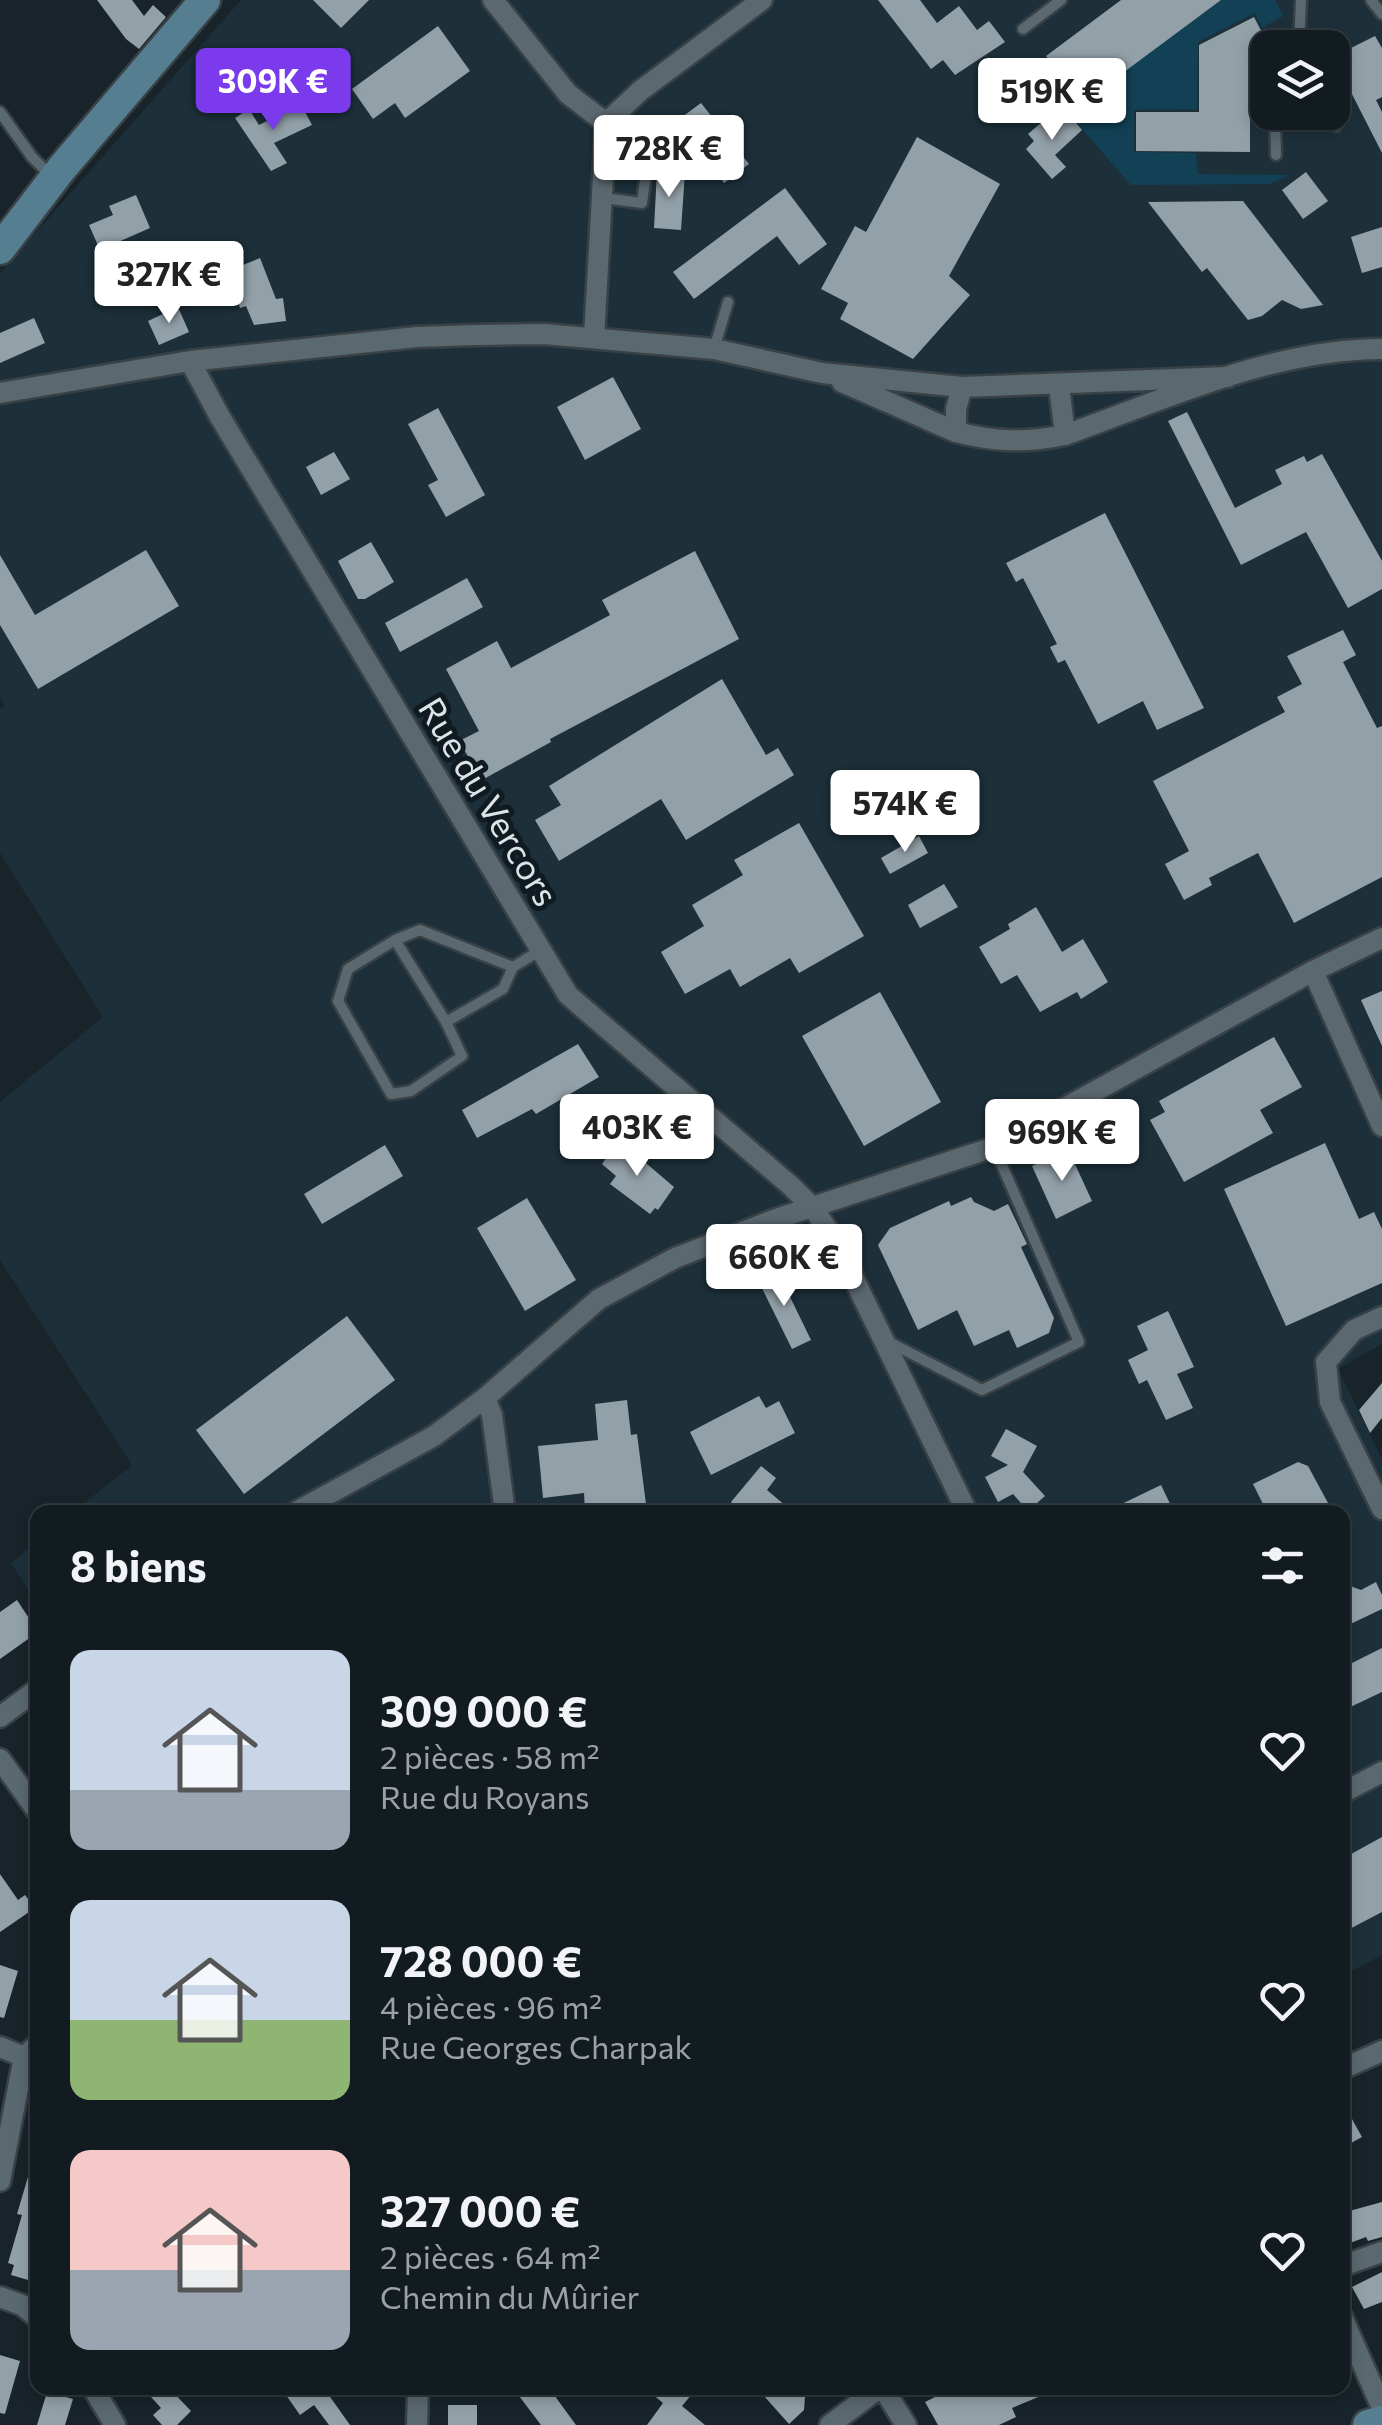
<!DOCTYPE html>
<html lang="fr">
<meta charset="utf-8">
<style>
body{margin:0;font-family:Commissioner,sans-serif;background:#1f282d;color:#f1f3f6;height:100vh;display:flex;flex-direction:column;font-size:38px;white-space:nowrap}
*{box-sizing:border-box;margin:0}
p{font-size:32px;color:#9ca1a5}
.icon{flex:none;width:55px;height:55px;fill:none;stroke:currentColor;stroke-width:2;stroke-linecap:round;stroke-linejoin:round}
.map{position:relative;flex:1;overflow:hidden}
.side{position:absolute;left:30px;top:1505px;width:1320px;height:890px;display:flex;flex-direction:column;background:#121b20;border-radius:20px;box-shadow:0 5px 15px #0003,0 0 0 2px #31393e}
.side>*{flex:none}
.tools{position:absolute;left:1250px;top:30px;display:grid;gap:20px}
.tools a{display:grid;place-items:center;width:100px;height:100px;border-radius:20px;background:#121b20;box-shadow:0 5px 15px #0003,0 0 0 2px #31393e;font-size:50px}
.price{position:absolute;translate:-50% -85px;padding:0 22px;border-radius:10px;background:#fff;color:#222;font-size:32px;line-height:65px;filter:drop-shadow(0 2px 5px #0008)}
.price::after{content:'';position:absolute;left:50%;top:60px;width:30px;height:22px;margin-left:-15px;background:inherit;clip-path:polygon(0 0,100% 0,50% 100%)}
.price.active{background:#7c3aed;color:#fff}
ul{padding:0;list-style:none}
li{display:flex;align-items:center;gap:30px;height:250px;padding:0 40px}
li span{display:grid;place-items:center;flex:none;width:280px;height:200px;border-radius:20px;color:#555}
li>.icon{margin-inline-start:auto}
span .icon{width:120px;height:120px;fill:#fffc;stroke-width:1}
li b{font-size:42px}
h2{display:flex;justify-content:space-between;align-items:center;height:120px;padding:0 40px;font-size:42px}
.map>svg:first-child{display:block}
.built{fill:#1d303a;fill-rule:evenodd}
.green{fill:#124156}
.building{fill:#92a0a8}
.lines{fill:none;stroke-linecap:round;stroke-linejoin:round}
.lane-casing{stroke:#384146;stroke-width:15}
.street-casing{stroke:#384146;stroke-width:25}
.secondary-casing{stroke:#384146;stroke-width:35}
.lane{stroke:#5a686f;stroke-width:10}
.street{stroke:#5a686f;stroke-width:20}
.secondary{stroke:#567e91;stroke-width:30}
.labels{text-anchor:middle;stroke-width:10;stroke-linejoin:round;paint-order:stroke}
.street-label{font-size:35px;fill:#dce4e8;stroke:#0f1b21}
</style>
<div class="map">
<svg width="1382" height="2425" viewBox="0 0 1382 2425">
<rect width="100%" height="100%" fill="#18242a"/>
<path class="built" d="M241 0H1382V1344L1338 1369 1382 1459V1955L1343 1976 1342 1512H73L132 1465 0 1260V1102L103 1017 0 853V709L5 706 0 698V273ZM1268 48H1332V112H1268Z
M37 1541V1603L11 1563Z"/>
<path class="green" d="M1221 0H1275L1283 16 1262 28 1255 13 1198 42 1197 109 1134 110V152L1196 153 1198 174 1290 175 1269 184 1131 185 1067 112Z"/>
<path class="building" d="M97 0H132L144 16 153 5 166 17 139 49 126 39Z
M313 0H369L341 28Z
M878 0H920L937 23 959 6 977 30 989 21 1005 42 955 75 943 60 931 69Z
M1121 0H1221L1081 104 1046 56Z
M1254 17 1268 44V66L1250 75V152L1136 151V112H1199V45Z
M438 26 470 71 405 118 395 103 373 119 352 89Z
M1375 36 1382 48V97L1376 100 1382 112V153L1333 57Z
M701 103 749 164 724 183 678 120Z
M301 104 312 125 274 143 287 163 271 171 235 118 249 109 259 125Z
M1067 112 1082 130 1055 155 1066 167 1052 179 1026 149 1034 141 1028 134 1042 122 1049 128Z
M917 137 1000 184 949 276 970 295 913 359 840 319 848 303 821 289 855 226 866 232Z
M657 171 685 172 681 230 654 228Z
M1306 172 1328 201 1303 219 1282 190Z
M785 188 827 244 799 265 777 236 694 299 673 272Z
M136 195 150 228 100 250 89 225 113 215 109 206Z
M1243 201 1323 305 1301 309 1282 300 1262 316 1248 320 1207 268 1202 272 1148 202Z
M1382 227V267L1362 273 1351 237Z
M260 258 276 299 283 298 286 321 254 325 246 306 240 308 228 271Z
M178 307 189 332 159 345 148 321Z
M34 318 45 343 0 363V333Z
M613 377 641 429 585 460 557 407Z
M438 408 485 495 446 517 428 485 438 480 408 424Z
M1187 412 1235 508 1282 484 1275 470 1304 456 1307 462 1322 454 1382 561V589L1348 608 1306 532 1241 565 1168 421Z
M334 452 350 479 321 495 306 467Z
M1105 513 1204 708 1157 730 1143 701 1098 724 1065 660 1058 663 1050 647 1057 644 1023 578 1016 582 1006 563Z
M371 542 394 582 365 599H358L338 561Z
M146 550 179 606 38 689 0 625V555L35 615Z
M695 551 739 639 550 739 551 742 482 780 459 741 479 731 446 669 497 641 511 668 610 615 602 600Z
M467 578 483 607 400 652 385 623Z
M1343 630 1356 655 1343 662 1377 728 1382 726V877L1294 923 1258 853 1209 878 1212 885 1184 900 1165 864 1189 851 1153 781 1285 712 1277 697 1302 684 1287 656Z
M722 679 766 755 778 748 794 775 686 840 661 799 559 861 535 820 561 805 549 786Z
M799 823 864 936 799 973 790 958 740 987 730 969 685 994 661 952 704 926 692 905 743 875 734 860Z
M919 836 928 853 890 874 881 858Z
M944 884 958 907 920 928 908 905Z
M1036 907 1062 952 1083 939 1108 982 1081 999 1077 992 1040 1012 1017 975 1001 984 979 947 1010 929 1008 924Z
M1382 991V1046L1361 1000Z
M880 992 941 1102 864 1146 802 1036Z
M1274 1037 1302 1087 1260 1110 1273 1133 1184 1182 1150 1120 1165 1112 1159 1101Z
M578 1044 599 1077 536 1114 532 1109 477 1138 462 1110Z
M619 1140 674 1187 658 1210 655 1208 650 1214 610 1184 616 1176 602 1164Z
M1325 1143 1359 1219 1374 1212 1382 1229V1283L1286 1326 1224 1189Z
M385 1145 403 1176 322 1224 304 1194Z
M1068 1149 1092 1201 1056 1219 1032 1166Z
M971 1197 974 1202 994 1211 1008 1204 1027 1244 1021 1247 1054 1318 1049 1333 1017 1348 1009 1330 974 1346 957 1310 918 1330 878 1245 890 1228 949 1201 951 1206Z
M527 1198 576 1280 525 1311 477 1228Z
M776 1268 811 1340 792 1349 757 1278Z
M1168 1311 1194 1367 1177 1374 1193 1408 1166 1420 1147 1380 1139 1384 1128 1360 1148 1350 1137 1326Z
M347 1316 395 1380 244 1494 196 1430Z
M1382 1383V1418L1370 1433 1359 1410Z
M759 1396 766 1408 779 1401 795 1433 711 1475 690 1432Z
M627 1400 631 1435 637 1434 647 1512H585L584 1493 543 1498 538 1446 598 1440 595 1404Z
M1006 1429 1037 1446 1023 1472 1045 1496 1028 1511 1013 1494 998 1502 985 1477 1008 1465 991 1456Z
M1298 1462 1308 1466 1328 1503 1309 1512H1267L1253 1484Z
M761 1466 776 1478 767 1490 793 1512H743L731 1502Z
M1161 1485 1174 1512H1105Z
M1376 1582 1382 1595V1609L1342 1628V1583L1361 1590Z
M17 1600 38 1632 0 1659V1612Z
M1382 1648V1692L1342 1711V1668Z
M1382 1837V1912L1342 1933V1859Z
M0 1874 18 1900 25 1895 35 1908 0 1932Z
M0 1965 18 1971 4 2018 0 2017Z
M1342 2101 1362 2137 1342 2148Z
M33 2160H38V2273L35 2282 11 2275 14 2265 8 2263 22 2215 17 2214Z
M1382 2202V2237L1368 2241 1366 2237 1342 2246V2213Z
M1382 2272V2302L1364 2309 1352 2287Z
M0 2355 20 2361 5 2414 0 2413Z
M143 2388H169L191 2411 177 2425H162L153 2415 161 2408Z
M281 2388H338L328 2394 350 2425H329L314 2405 300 2415Z
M513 2388H549L576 2425H541Z
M645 2388H697L682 2406 705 2425H647L663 2403Z
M757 2388H791L790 2397H805L804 2410 789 2424Z
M953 2388H1060L1012 2408 1016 2417 999 2425H938L925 2402Z
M47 2392 73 2399 65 2425H37Z
M448 2405H477V2425H448Z"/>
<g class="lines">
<defs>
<path id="lane" d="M1371 0 1382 14
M1023 29 1061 0
M1299 48 1301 0
M0 112 32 157 52 177
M1275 112 1276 155
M1328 112 1336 126
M603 198 642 203 647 166 669 134
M714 349 728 302
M395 940 446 1022
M513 967 503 989 446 1022 462 1056 411 1091 391 1094 338 1001 348 969 395 940 420 930 513 967 539 951
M885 1340 982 1390 1079 1342 994 1147"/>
<path id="street" d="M493 0 568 94 606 123
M594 338 606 123 640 91 762 0
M190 361 220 417 568 995 791 1186 813 1208 836 1242 967 1512
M842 382 956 432
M1059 386 1065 435C1026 443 995 442 956 432V409L962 387 1228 377
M0 393 190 361 417 337 477 335 544 334 714 349 822 373 962 387
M1065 435C1166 399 1273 349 1382 349
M1313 971 1382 1126
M1382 1317 1354 1330 1326 1362 1330 1402 1382 1509
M485 1398 492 1415 505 1512
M296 1512 434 1436 485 1398 599 1299 675 1258 776 1219 994 1147 1313 971 1382 938
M0 1717 38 1689
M0 1759 38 1812
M1342 1793 1382 1772
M0 2047 24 2057
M1342 2069 1382 2051
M0 2181 24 2057 38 2044
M1342 2266 1382 2252
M0 2297 22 2305 38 2318
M1342 2317 1382 2408
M93 2388 115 2425
M883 2388 906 2425
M417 2425 418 2388
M830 2425 879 2388"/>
<path id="secondary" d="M0 249 62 168 205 0
M1368 2425 1382 2421"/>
</defs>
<use href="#lane" class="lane-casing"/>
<use href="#street" class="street-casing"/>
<use href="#secondary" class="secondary-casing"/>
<use href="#lane" class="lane"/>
<use href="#street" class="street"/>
<use href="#secondary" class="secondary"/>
</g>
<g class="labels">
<g class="street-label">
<text transform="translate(488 802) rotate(59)" y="12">Rue du Vercors</text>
</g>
</g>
</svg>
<div class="tools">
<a><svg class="icon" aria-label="layers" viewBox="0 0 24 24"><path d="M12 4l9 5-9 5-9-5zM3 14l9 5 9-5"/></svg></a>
</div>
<b class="price active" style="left:273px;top:133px">309K €</b>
<b class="price" style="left:1052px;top:143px">519K €</b>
<b class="price" style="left:669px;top:200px">728K €</b>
<b class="price" style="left:169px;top:326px">327K €</b>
<b class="price" style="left:905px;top:855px">574K €</b>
<b class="price" style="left:637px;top:1179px">403K €</b>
<b class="price" style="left:1062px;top:1184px">969K €</b>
<b class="price" style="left:784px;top:1309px">660K €</b>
<section class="side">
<h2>8 biens<svg class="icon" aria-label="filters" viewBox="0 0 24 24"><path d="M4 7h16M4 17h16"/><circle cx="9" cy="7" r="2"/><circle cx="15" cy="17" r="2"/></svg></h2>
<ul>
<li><span style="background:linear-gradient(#c9d6e8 70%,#9aa5b1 0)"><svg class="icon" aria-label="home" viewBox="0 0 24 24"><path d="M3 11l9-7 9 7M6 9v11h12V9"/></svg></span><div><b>309 000 €</b><p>2 pièces · 58 m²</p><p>Rue du Royans</p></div><svg class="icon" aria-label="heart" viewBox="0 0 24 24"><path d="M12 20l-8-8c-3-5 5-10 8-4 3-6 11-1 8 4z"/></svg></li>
<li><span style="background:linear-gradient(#c9d6e8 60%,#8fb573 0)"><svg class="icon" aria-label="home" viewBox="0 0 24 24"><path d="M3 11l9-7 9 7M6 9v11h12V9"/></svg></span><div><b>728 000 €</b><p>4 pièces · 96 m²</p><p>Rue Georges Charpak</p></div><svg class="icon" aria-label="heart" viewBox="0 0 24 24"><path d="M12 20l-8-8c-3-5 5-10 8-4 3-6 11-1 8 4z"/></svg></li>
<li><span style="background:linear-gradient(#f6c9c9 60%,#9aa5b1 0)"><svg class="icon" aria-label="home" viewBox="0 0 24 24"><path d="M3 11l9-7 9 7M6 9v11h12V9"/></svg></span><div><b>327 000 €</b><p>2 pièces · 64 m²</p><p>Chemin du Mûrier</p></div><svg class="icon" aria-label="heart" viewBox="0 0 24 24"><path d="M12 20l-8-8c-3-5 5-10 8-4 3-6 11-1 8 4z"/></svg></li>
</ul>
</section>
</div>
